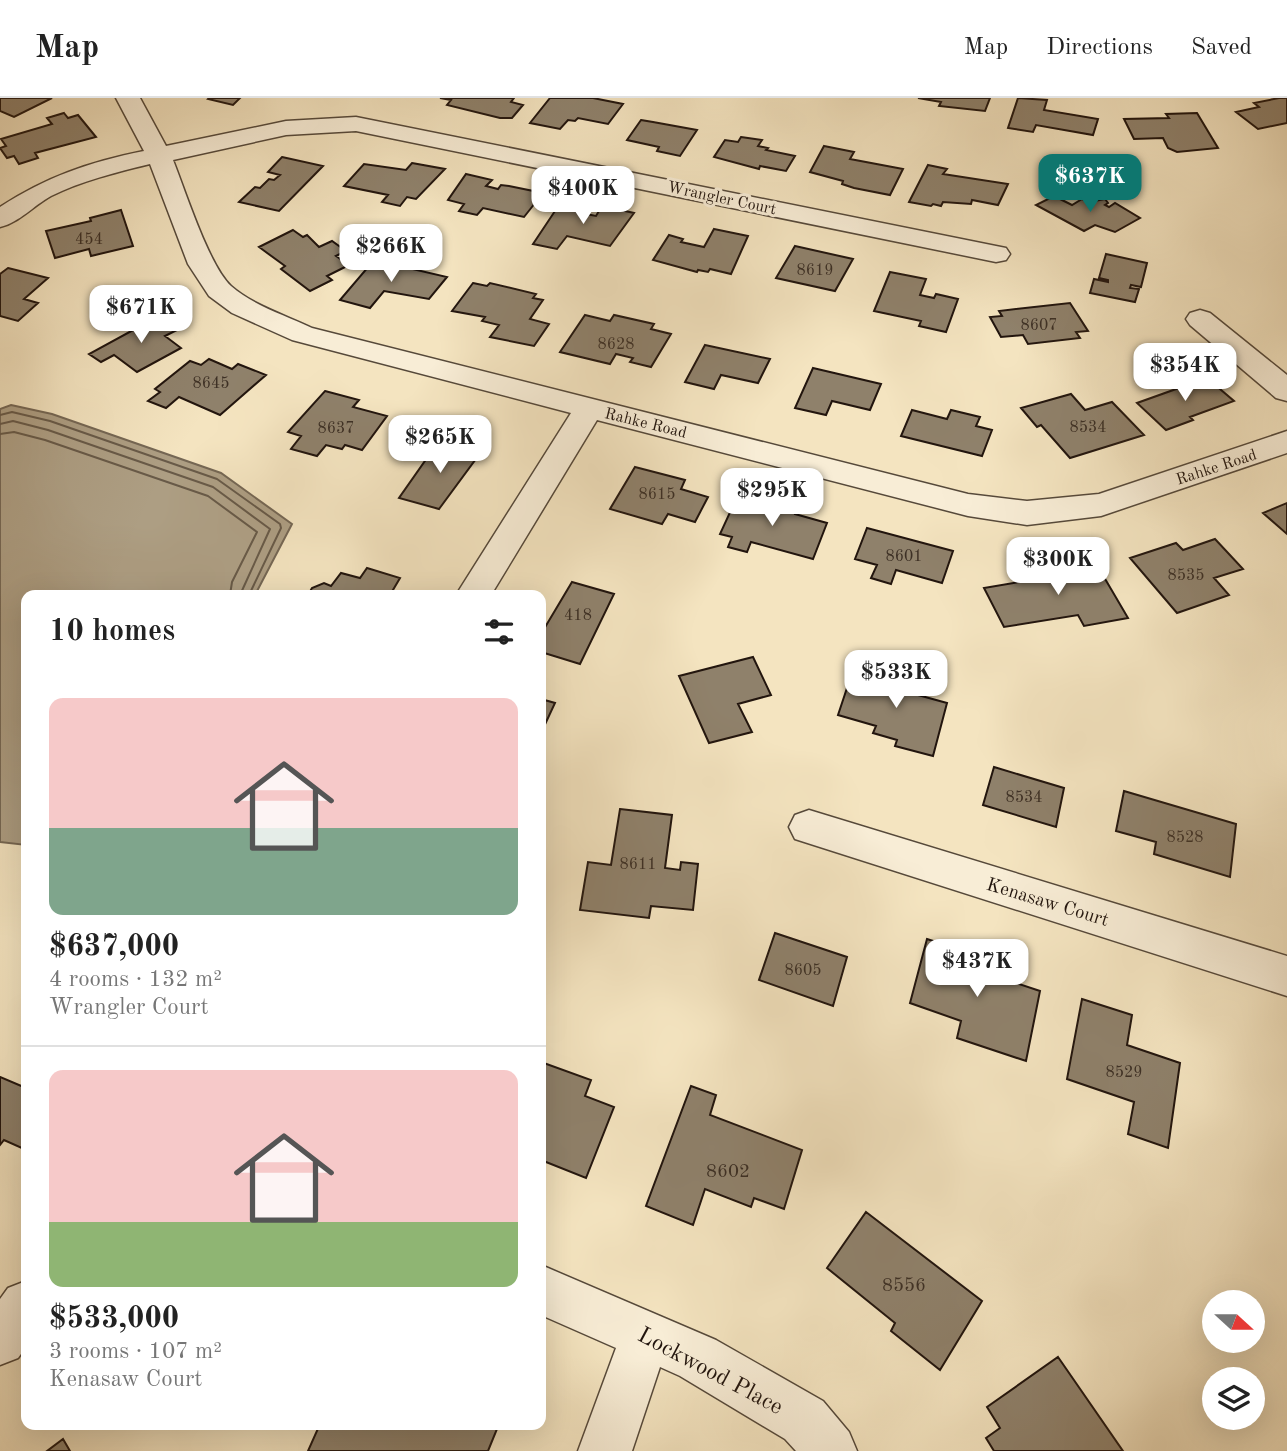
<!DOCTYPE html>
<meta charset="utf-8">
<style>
body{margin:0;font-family:"Old Standard TT",serif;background:#f6f6f6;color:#222;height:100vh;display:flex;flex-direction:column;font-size:26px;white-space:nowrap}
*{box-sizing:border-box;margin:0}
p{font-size:23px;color:#767676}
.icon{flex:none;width:38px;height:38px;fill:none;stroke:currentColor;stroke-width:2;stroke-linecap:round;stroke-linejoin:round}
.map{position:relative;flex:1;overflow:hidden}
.panel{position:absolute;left:21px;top:492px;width:525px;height:840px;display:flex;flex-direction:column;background:#fff;border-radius:14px;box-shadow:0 7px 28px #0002}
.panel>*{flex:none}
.needle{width:46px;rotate:111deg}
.buttons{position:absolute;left:1202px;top:1192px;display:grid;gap:14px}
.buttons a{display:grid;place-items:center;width:63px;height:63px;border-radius:50%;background:#fff;box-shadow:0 7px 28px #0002;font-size:35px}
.price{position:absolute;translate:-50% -60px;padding:0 16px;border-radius:14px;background:#fff;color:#222;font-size:23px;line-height:46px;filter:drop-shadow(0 2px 4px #0008)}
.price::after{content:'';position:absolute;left:50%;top:42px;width:21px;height:16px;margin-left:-10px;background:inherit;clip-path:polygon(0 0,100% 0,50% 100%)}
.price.active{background:#0f766e;color:#fff}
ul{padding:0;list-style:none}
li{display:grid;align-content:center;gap:14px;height:371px;padding:0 28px}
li+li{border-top:2px solid #e0e0e0}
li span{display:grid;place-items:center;height:217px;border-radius:14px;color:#555}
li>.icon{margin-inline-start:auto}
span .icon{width:126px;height:126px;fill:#fffc;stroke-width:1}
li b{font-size:30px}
h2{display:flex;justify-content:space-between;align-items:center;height:84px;padding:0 28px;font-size:30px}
header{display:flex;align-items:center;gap:42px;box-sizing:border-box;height:98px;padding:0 35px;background:#fff;border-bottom:2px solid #e0e0e0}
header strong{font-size:33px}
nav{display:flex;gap:38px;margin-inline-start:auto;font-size:24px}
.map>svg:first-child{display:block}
.water{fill:#ad9e83;stroke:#756754;stroke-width:2}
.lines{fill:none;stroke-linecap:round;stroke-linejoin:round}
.shore{stroke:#685a48;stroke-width:2}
.building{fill:#8f816b;stroke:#22150e;stroke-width:2}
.street-casing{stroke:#56493a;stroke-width:3}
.street{fill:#f8edd6;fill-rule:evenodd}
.labels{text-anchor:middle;stroke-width:6;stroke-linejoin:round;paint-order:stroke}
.far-street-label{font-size:16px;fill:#22150e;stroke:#f8edd6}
.number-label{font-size:16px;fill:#3d3025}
.street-label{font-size:19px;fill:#22150e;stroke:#f8edd6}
.near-number-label{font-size:19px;fill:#3d3025}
.near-street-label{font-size:23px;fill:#22150e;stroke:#f8edd6}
</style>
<header>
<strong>Map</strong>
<nav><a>Map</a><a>Directions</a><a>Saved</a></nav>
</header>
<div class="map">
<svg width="1287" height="1353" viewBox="0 0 1287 1353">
<rect width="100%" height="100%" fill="#f4e4c0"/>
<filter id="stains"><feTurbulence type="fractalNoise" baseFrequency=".00286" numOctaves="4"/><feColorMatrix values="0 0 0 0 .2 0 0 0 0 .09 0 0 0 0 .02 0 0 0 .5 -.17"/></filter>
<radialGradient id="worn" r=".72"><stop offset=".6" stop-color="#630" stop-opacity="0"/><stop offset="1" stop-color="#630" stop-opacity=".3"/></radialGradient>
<path class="water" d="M11 307 52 316 221 375 292 426 255 497H26V747L0 744V311Z"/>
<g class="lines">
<path class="shore" d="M0 317 12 314 50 323 217 381 280 426 281 430 249 497
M0 326 13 323 48 332 213 389 270 431 240 497
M0 336 14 334 45 342 208 398 257 434 232 484 230 497"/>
</g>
<path class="building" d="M0 0H52L14 19 0 13Z
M209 0H240L233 7 208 1Z
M440 0H514L511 4 523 7 512 20H500L447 7 451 2Z
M550 0H593L623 6 608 26 578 20 575 23 568 22 560 31 530 25Z
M918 0H990L985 13 939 8 941 4Z
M1018 0 1047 2 1044 12 1098 21 1093 37 1036 27 1033 34 1008 30Z
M1279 0H1287V25L1258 31 1236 14 1259 9 1254 5Z
M64 15 68 20 78 17 96 39 35 55 38 60 19 66 14 58 7 60 0 50 6 48 1 41 52 26 47 20Z
M1197 15 1218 50 1177 54 1168 50 1163 40 1134 41 1124 21 1169 20 1166 16Z
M641 22 653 24 697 32 680 58 657 53 659 49 627 42Z
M741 39 762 42 758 48 768 50 766 52 795 58 786 73 760 68 759 71 714 59 725 42 738 44Z
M824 48 854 54 850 61 903 71 890 97 854 90 842 86 843 83 810 74Z
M282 59 323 68 279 113 239 104 255 89 260 90 269 81 274 82 280 77 268 74Z
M412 65 445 71 416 101 407 99 400 108 382 104 388 97 344 88 364 66 406 72Z
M928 67 947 71 943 76 1008 86 998 107 972 102 971 106 943 104 941 108 933 106 931 108 909 104Z
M466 76 492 82 486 88 498 91 501 87 509 88 543 95 524 119 483 110 477 117 459 113 464 106 448 102Z
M1054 98 1072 107 1082 101 1089 104 1105 101 1108 105 1105 107 1109 109 1115 105 1140 120 1115 134 1095 127 1084 133 1036 107Z
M602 108 634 115 610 148 567 138 557 151 533 146 557 110 569 112 571 109 588 112 586 116 596 118Z
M121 112 133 148 91 158 89 151 55 160 46 133 91 123 90 120Z
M714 131 748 138 731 176 710 171 708 174 698 172 697 174 653 162 669 137 683 141 681 144 704 149Z
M293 132 303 139 307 137 319 149 332 143 346 153 336 158 349 167 327 178 332 182 310 193 281 171 285 168 259 149Z
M795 148 853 161 835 193 776 180Z
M1106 156 1147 165 1141 189 1131 187 1130 190 1139 191 1135 204 1090 195 1094 181 1108 184V182L1099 180Z
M374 162 447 179 429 201 384 193 370 210 340 202Z
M8 170 48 180 24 201 38 205 18 223 0 218V176Z
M890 174 926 181 920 197 934 200 936 196 958 201 946 234 919 228 921 223 874 213Z
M473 185 487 188 490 185 536 196 533 200 543 202 530 221 549 226 534 248 490 239 499 227 482 223 485 219 452 213Z
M1070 205 1088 233 1076 234 1080 240 1028 246 1023 237 1001 239 990 219 1002 218 999 213Z
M585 217 610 223 614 217 654 226 651 231 671 236 651 269 630 264 633 260 616 256 610 266 560 254Z
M157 219 179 231 165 238 181 250 137 274 114 257 101 264 89 256Z
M705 247 770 261 758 285 721 277 714 291 685 284Z
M209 261 232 271 238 266 266 277 220 317 179 299 166 310 148 303 160 294 155 291 190 263 201 267Z
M813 270 881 286 870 312 832 303 826 317 795 310Z
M1207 280 1234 303 1190 319 1193 322 1166 332 1137 305Z
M325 293 359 302 353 309 387 318 362 352 345 347 342 351 326 347 317 358 291 351 301 338 288 334Z
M1071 296 1085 312 1112 304 1144 337 1070 360 1041 327 1037 329 1021 310Z
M912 312 947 321 951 312 980 319 976 328 992 332 982 358 901 338Z
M439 343 481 354 439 411 399 400Z
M635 369 685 382 681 391 708 399 695 424 668 416 662 426 610 411Z
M738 397 796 412 795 416 827 425 813 461 751 444 747 454 728 449 732 439 720 436Z
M1287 405V436L1263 415Z
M867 430 953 453 942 485 896 472 891 486 871 480 877 467 855 461Z
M1215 441 1243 471 1214 480 1229 497 1177 515 1130 460 1176 445 1183 452Z
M1094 462 1128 520 1084 528 1078 517 1004 529 984 490 1025 483 1023 480 1056 474 1053 469Z
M367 470 400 480 390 497H308L312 490 324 485 331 488 341 475 360 480Z
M572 484 614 496 580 566 541 554V536Z
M753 559 771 597 738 606 752 634 709 645 679 578Z
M891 568 923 576 918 597 947 605 933 658 895 648 897 642 873 635 876 628 838 617 851 578 886 588Z
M541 601 555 605 541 635Z
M994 669 1064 690 1056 729 983 707Z
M1124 693 1236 726 1230 779 1154 756 1156 744 1116 733Z
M620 711 672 717 665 770 680 772 681 764 698 766 693 812 651 808 649 820 580 812 588 764 611 767Z
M775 835 847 859 833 908 759 882Z
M927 841 998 864 995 878 1040 893 1026 963 957 940 961 923 910 905Z
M1082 901 1132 917 1127 947 1180 965 1168 1050 1128 1036 1134 1004 1067 981Z
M541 964 591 982 585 998 614 1009 586 1080 541 1062Z
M0 979 26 990 24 1051 4 1042 0 1047Z
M691 988 716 997 710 1017 802 1052 784 1111 754 1100 751 1109 705 1091 693 1127 646 1108Z
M866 1114 982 1203 940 1272 891 1233 895 1225 827 1170Z
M1058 1259 1123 1353H994L986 1340 1000 1330 987 1309Z
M320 1326H499L488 1353H308Z
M63 1341 70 1353H47Z"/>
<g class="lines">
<defs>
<path id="street" d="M116 0H140L166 48 286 23 356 19 996 148 1006 150 1010 156 1006 162 996 164 356 33 286 37 173 62C185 92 209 168 231 188 254 208 285 217 312 230L968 396 1027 403 1099 396 1287 333V355L1101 418 1027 427 968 418 597 322 491 497H456L571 315 292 242 232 215 209 198 188 166 150 66C117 74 81 83 51 98 33 108 20 124 0 129V109C46 79 89 64 144 53Z
M1200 212 1210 215 1287 277V303L1276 300 1190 227 1186 221 1190 215Z
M809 712 1287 858V898L795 741 789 729 795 717Z
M541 1167 716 1242 823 1303 849 1334 857 1353H796L785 1341 680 1278 660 1269 632 1353H578L616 1250 541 1217Z
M26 1183V1249L18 1260 0 1267V1201L8 1190Z"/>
</defs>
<use href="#street" class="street-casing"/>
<use href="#street" class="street"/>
</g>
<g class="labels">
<g class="far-street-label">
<text transform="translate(722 99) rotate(12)" y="6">Wrangler Court</text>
<text transform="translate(646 324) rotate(14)" y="6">Rahke Road</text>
<text transform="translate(1216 368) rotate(-18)" y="6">Rahke Road</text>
</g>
<g class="number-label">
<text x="89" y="146">454</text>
<text x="815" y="177">8619</text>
<text x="1039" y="232">8607</text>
<text x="616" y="251">8628</text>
<text x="211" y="290">8645</text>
<text x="1088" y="334">8534</text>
<text x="336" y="335">8637</text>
<text x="657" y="401">8615</text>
<text x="904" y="463">8601</text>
<text x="1186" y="482">8535</text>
<text x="578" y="522">418</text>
<text x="1024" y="704">8534</text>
<text x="1185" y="744">8528</text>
<text x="638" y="771">8611</text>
<text x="803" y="877">8605</text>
<text x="1124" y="979">8529</text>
</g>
<g class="street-label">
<text transform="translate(1048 803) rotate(17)" y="7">Kenasaw Court</text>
</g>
<g class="near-number-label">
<text x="728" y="1079">8602</text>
<text x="904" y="1193">8556</text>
</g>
<g class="near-street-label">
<text transform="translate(711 1272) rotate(28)" y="8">Lockwood Place</text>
</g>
</g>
<rect width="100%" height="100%" filter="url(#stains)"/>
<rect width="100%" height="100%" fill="url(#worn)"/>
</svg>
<div class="buttons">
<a><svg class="needle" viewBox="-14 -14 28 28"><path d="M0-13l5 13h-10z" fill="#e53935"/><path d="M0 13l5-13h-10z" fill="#767676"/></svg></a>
<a><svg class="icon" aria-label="layers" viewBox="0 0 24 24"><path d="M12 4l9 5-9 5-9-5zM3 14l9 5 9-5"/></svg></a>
</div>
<b class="price active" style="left:1090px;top:116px">$637K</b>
<b class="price" style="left:583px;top:128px">$400K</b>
<b class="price" style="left:391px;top:186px">$266K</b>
<b class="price" style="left:141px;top:247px">$671K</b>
<b class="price" style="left:1185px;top:305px">$354K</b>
<b class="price" style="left:440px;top:377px">$265K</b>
<b class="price" style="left:772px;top:430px">$295K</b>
<b class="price" style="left:1058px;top:499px">$300K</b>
<b class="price" style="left:896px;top:612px">$533K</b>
<b class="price" style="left:977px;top:901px">$437K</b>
<section class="panel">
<h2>10 homes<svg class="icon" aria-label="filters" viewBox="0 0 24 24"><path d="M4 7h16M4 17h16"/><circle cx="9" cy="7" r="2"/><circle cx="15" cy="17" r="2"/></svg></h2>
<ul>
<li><span style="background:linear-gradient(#f6c9c9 60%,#7fa58c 0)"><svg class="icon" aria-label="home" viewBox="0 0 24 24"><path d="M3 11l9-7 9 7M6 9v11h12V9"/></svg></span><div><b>$637,000</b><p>4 rooms · 132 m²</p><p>Wrangler Court</p></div></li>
<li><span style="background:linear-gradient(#f6c9c9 70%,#8fb573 0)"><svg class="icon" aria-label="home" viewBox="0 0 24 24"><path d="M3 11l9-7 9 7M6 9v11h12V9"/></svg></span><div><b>$533,000</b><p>3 rooms · 107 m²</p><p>Kenasaw Court</p></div></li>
</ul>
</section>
</div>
